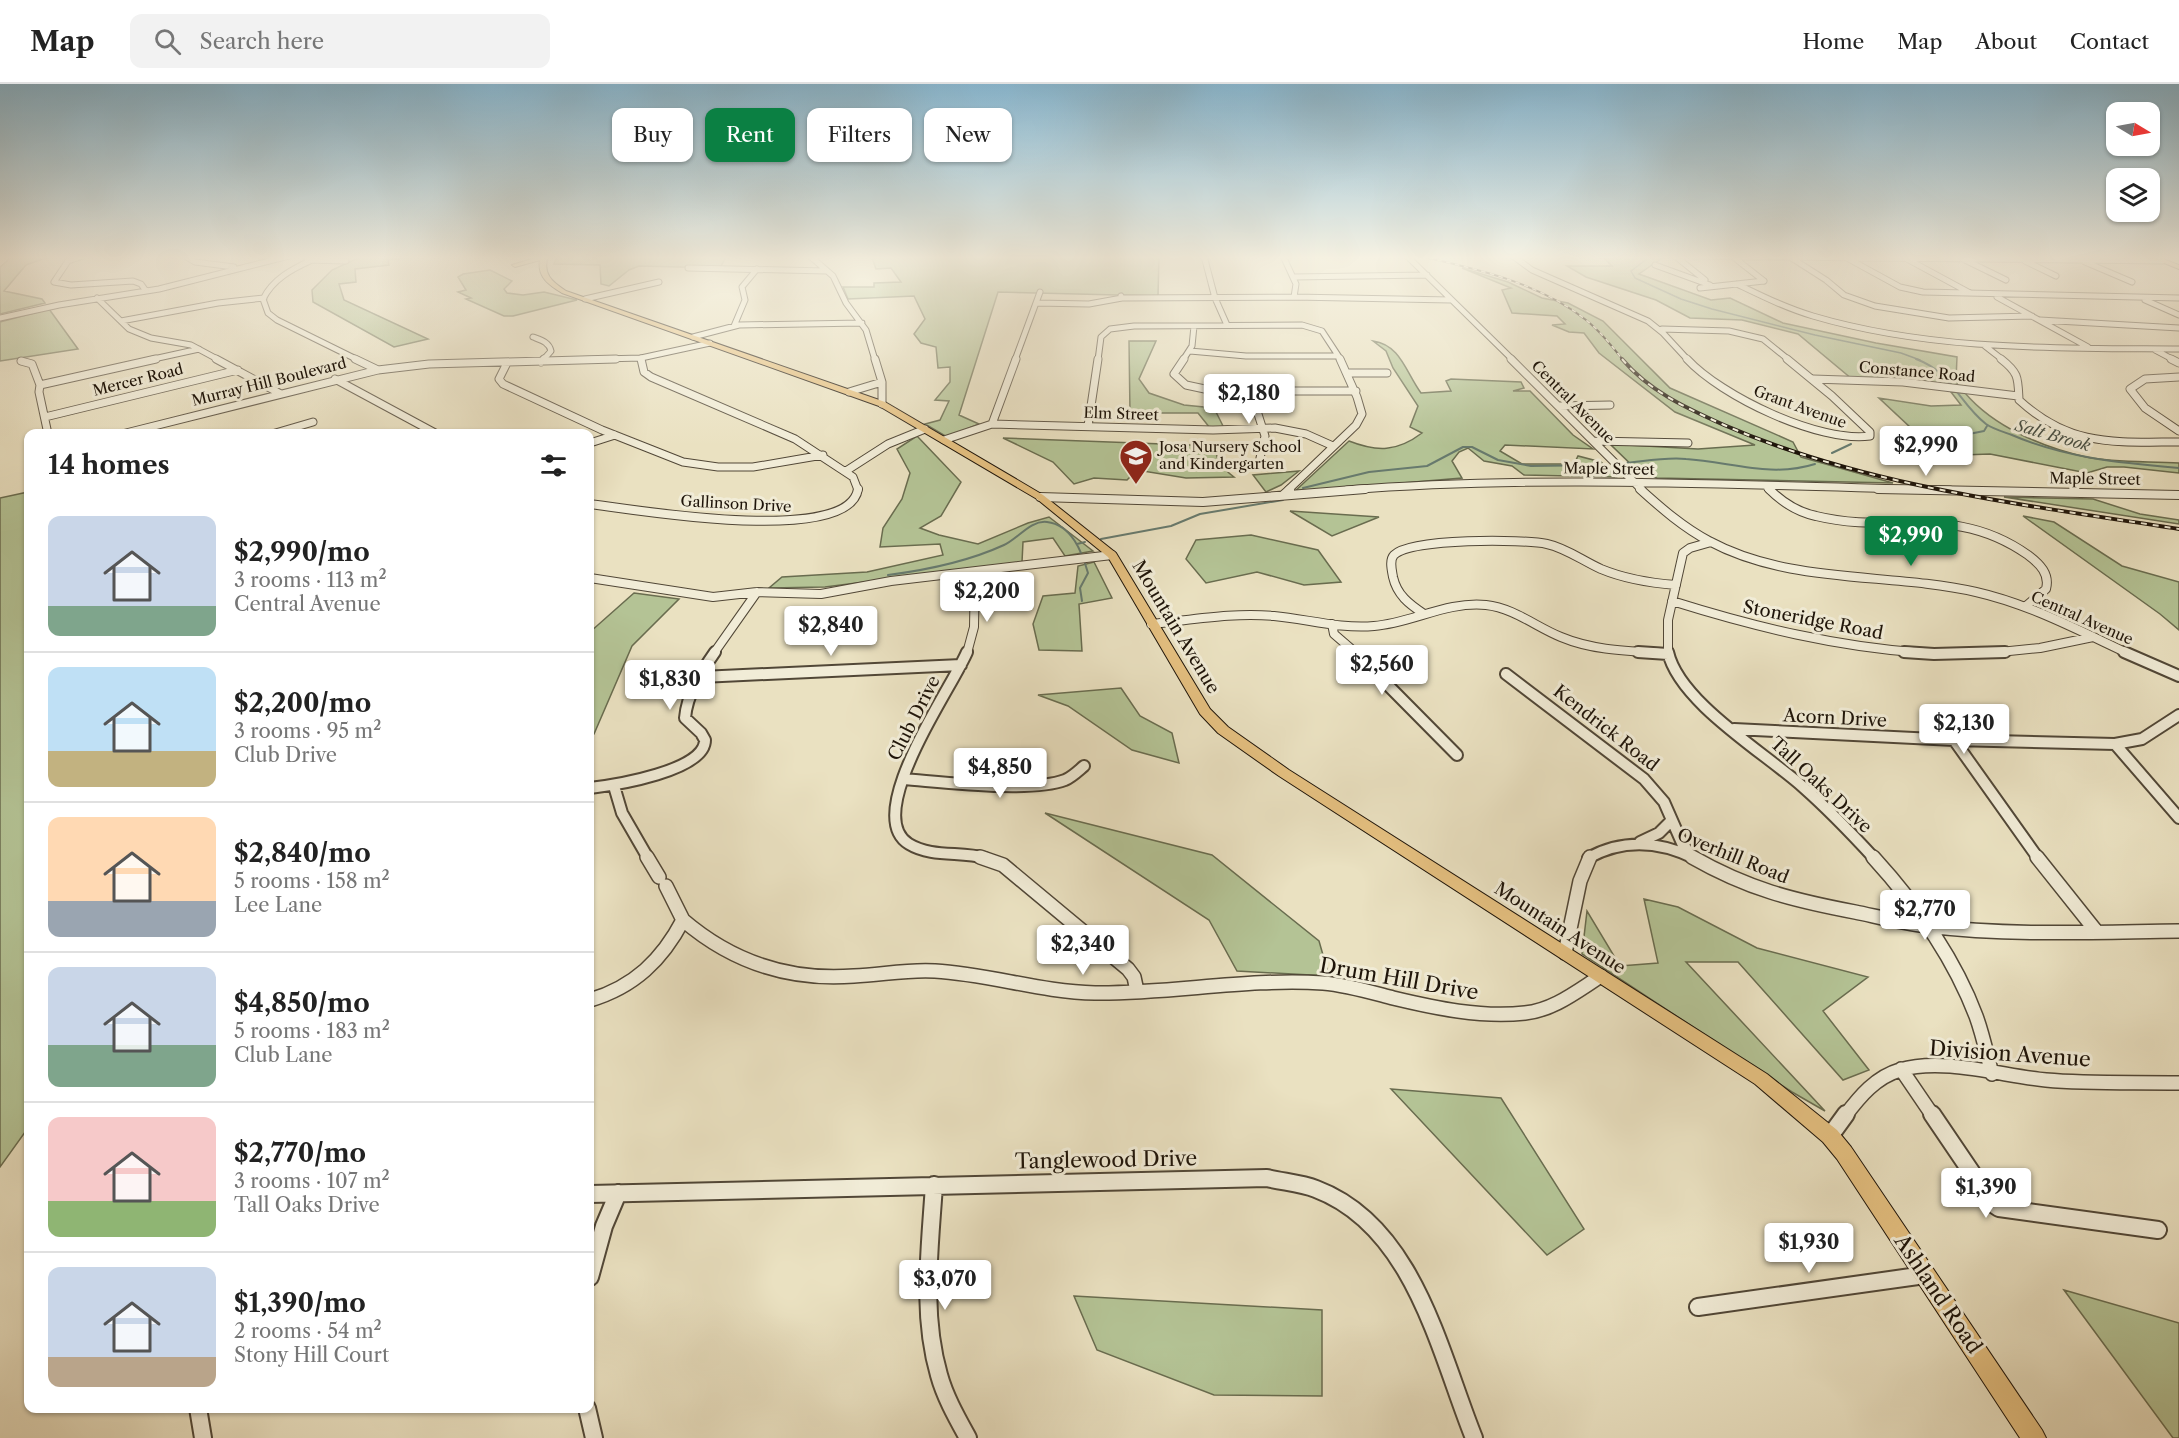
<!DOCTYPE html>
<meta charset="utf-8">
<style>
body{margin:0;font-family:"Libre Caslon Text",serif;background:#f2f2f2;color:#222;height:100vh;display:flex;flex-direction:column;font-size:22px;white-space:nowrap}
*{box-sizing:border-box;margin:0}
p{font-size:20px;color:#767676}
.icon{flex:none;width:33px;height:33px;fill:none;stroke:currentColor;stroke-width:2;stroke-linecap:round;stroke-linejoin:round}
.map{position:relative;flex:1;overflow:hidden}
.side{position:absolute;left:24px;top:345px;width:570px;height:984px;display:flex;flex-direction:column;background:#fff;border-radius:12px;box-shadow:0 2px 4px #0004}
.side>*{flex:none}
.hud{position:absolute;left:612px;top:24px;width:570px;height:54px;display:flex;gap:12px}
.needle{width:39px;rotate:100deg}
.tools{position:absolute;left:2106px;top:18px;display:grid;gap:12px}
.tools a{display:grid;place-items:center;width:54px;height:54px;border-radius:12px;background:#fff;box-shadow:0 2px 4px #0004;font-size:30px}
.price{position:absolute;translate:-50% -51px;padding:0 14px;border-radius:6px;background:#fff;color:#222;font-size:20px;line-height:39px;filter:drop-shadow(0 2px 3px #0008)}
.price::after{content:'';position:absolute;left:50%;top:36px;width:18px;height:14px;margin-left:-9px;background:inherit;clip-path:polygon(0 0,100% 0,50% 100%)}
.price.on{background:#0b8043;color:#fff}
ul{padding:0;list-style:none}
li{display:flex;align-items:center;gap:18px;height:150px;padding:0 24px}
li+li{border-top:2px solid #e0e0e0}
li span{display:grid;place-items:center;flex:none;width:168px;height:120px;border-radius:12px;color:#555}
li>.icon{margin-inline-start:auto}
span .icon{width:72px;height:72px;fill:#fffc;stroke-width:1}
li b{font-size:26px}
h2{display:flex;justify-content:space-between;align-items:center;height:72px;padding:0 24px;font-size:26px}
.chip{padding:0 21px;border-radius:12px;background:#fff;box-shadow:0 2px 4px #0004;font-size:21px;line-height:54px}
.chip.on{background:#0b8043;color:#fff}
header{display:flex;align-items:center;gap:36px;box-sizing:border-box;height:84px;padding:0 30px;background:#fff;border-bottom:2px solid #e0e0e0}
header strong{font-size:28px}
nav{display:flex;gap:33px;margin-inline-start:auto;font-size:21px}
.search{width:420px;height:54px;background:#f2f2f2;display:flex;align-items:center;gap:15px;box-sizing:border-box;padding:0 21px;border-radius:12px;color:#767676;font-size:22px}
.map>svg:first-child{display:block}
.green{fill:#b4c395;stroke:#696c4f;stroke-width:1.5}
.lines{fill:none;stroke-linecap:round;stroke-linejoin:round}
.stream-far1{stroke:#677a6e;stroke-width:1.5}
.stream{stroke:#677a6e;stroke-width:2}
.minor-far5-casing{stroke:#514737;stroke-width:7}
.minor-far4-casing{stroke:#514737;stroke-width:9}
.minor-far3-casing{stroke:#514737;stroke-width:10}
.minor-far2-casing{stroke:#514737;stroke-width:14}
.minor-far1-casing{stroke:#514737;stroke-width:16}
.minor-casing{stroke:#514737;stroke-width:20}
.major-casing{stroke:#1e1409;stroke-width:2}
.minor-far5{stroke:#f1ecd7;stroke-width:5}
.minor-far4{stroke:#f1ecd7;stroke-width:7}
.minor-far3{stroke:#f1ecd7;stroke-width:8}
.minor-far2{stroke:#f1ecd7;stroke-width:10}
.minor-far1{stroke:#f1ecd7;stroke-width:13}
.minor{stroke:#f1ecd7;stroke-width:16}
.major{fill:#e5c080;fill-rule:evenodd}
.rail-far1-casing{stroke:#1e1409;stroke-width:2}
.rail-casing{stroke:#1e1409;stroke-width:4}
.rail-far1{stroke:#f1ecd7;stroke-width:1.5;stroke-dasharray:4.5;stroke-linecap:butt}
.rail{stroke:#f1ecd7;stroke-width:2;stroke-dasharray:6;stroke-linecap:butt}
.labels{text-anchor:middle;stroke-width:6;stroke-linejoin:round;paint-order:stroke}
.far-street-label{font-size:15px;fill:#1e1409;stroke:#f1ecd7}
.far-poi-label{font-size:15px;fill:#1e1409;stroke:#f1ecd7;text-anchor:start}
.far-water-label{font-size:16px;font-style:italic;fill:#495044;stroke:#f1ecd7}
.street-label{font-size:18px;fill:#1e1409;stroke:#f1ecd7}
.near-street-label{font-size:21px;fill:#1e1409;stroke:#f1ecd7}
</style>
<header>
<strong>Map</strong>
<div class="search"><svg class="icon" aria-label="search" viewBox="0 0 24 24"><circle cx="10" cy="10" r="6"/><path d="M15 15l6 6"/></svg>Search here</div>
<nav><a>Home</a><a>Map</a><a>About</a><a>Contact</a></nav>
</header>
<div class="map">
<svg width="2179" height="1354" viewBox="0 0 2179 1354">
<rect width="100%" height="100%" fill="#eae1c1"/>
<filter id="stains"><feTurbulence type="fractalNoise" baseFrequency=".00333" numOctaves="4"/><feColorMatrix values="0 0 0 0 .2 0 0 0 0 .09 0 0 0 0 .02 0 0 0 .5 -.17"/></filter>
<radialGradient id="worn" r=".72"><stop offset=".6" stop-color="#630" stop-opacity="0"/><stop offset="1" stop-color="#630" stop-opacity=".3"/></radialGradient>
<path class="green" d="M13 172H51L26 181 4 207 42 215 45 219 0 230V183Z
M362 172H424L388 176 389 181 355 185 356 198 339 200 344 216 428 255 394 263 313 218 312 206 332 186Z
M557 172H724L726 173 720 184 639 182 629 186 609 202 601 200 600 181 554 180Z
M905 172H1159L1158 212 998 208 959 331 979 340 947 353 925 340 940 336 949 317 935 316 950 298V283L938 284 936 263 921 259 914 250 925 235 914 212 848 215 843 203H874V199L901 198 891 184 876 185 872 174Z
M1602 172 1662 174 1639 190 1711 216 1730 214 1783 239 1876 259 1957 273 1956 296 1958 302 1852 295 1798 250 1742 236 1690 234 1656 216 1586 193 1567 182H1612Z
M1462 184 1508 198 1542 214 1568 219 1603 237 1670 304 1793 358 1801 373 1893 399 1657 394 1640 389 1610 360 1698 365 1755 361 1675 328 1599 269 1584 249 1569 248 1552 241 1565 240 1557 232 1512 229 1502 206 1511 204Z
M490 186 512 197 504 205 507 209 523 211 544 208 577 216 513 232H504L466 215 471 214 458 208 466 206 458 193 463 190Z
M49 225 78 265 0 277V238Z
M1129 257H1156L1139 295 1149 309 1184 321 1214 324 1224 344H1210L1198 329H1130Z
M1373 257C1401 261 1406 289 1421 309L1451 307 1446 297 1451 295 1521 298 1524 304 1513 307H1530L1573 351 1593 365 1505 361 1500 367 1522 380H1574L1578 372 1601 378 1616 393 1524 391 1512 382 1484 377 1468 364 1459 368 1452 377 1462 394 1294 408 1349 357C1377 368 1397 368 1422 349L1410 343 1418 322 1393 284 1386 267Z
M1951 308 1965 309C1994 343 2042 363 2086 373 2116 379 2149 377 2179 379V389L2124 383H2107L2087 389 1990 370 1962 371 1952 361 1935 351 1910 343 1879 314 1931 322 1961 321Z
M917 352 961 398 941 432 920 444 939 451 978 460 1028 439 1049 433 1093 467 1065 472 1053 454 1023 458 1022 478 825 503 769 504 782 493 867 488 943 471 940 460 880 463 883 444 902 415 910 389 897 365Z
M1003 354 1216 362C1216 379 1221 383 1234 393L1186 394 1137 386 1127 396 1094 394 1074 400 1053 378Z
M1299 387 1281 401 1266 408 1253 391Z
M28 408V693L26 699 28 698V1044L0 1083V414Z
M2004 413 2093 415 2140 430 2179 436V440Z
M1290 427 1379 433 1332 452Z
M2023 432 2054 438 2122 482 2179 498V546L2160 530Z
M1251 451 1318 466 1341 498 1304 501 1257 488 1206 499 1186 475 1196 456Z
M1094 478 1112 514 1079 520 1082 567 1039 566 1033 540 1043 512 1075 509 1078 482Z
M634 509 679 515 632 562 594 650H590V548Z
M1121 604 1140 632 1172 649 1179 679 1132 666 1068 622 1038 611Z
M1045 729 1212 771 1319 857 1329 892 1237 887 1209 836Z
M1644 815 1678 823 1757 864 1868 893 1823 927 1869 986 1843 996 1738 878H1686L1825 1027 1792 1008 1582 870 1587 827 1620 882 1658 879Z
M1391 1005 1501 1014 1584 1145 1547 1171Z
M2064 1206 2179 1239V1354H2173Z
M1074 1212 1322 1226V1312L1214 1311 1097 1266Z"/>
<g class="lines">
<path class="stream-far1" d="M1651 172 1631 187 1635 194 1681 215 1712 225 1815 251 1901 269 1920 276"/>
<path class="stream" d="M1916 275C1952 288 1959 319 1986 340 1993 345 2004 348 2012 351 2065 374 2121 379 2179 384
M1890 355 1949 354 1984 347 1987 342
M1832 369 1851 360
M1626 379C1646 377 1666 373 1686 375 1731 378 1771 394 1815 380
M1303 404 1369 388 1427 382 1463 363H1472L1498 376 1531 382 1604 381
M1101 455 1171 442 1200 430 1283 416
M1077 460 1085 458
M888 491C927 486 967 478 1004 461 1018 455 1030 436 1047 438 1072 441 1082 468 1088 489L1080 504 1082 517"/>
<defs>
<path id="minor-far5" d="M83 172 68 177 54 198 71 201 133 197 141 200 146 207
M185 172 195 178 234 183
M810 172 833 192 846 219 866 246 875 276
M1204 172 1215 214 1227 241
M1283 172 1296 200 1294 213
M1407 172 1513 276
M1513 172 1532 186 1648 237 1663 249 1688 276
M1675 172 1705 196
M1695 172 2163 177
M1732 172 1764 197
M1790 173 1826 196 1844 211 1875 222 1949 234 2032 232
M1847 174 1900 203 1923 208 2179 214
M1907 175 1970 209
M307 176 346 177
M312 176C292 185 273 195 263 215L268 229 277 236 358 276
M1965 176 2006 196
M2025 177 2056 192
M2085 178 2132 198
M1655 181 1710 201
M688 184 827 187
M1293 193 1427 191
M1737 200C1762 212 1786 224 1813 232 1931 267 2056 264 2179 265
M1700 204 1764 197
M1997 213 2088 263
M97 214 129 245 151 254 191 261 219 276
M1122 214 1294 213 1451 216
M585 215 659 198
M2145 216 2179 231
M1036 219 1089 220 1122 214 1121 212
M0 234 59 221 159 205 289 172
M2040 236 2179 244
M121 237 218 219 264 214
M734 242 745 216 742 203 757 185
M1662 245 1729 247 1763 255 1789 276
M533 253C541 256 549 258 551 267L543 276
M693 253 739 241 862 239
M1985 262 2003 276
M2155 266 2174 276
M1190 267 1246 272H1337
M641 274V276
M149 276 199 265
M563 276 641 274 710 259
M1015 276 1040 208
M1098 276 1101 253 1110 245 1134 242 1302 241 1322 247 1341 276
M1183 276 1192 262 1194 242"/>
<path id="minor-far4" d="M216 275 279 309
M355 275 378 286
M641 275 644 288 651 293 795 355 853 393 858 406
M875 275 882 298V320
M1184 275 1174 290 1186 301 1214 307H1356
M1511 275 1642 406
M1687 275C1721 312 1819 359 1870 352V348L1832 312 1787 275
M2001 275C2019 289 2018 294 2019 316 2070 363 2114 358 2179 358
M2171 275 2179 279
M21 277 32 280 40 301 39 308 48 350
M541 278 544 275
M507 279 499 295 503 300 602 346 683 378 718 383H753L823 371
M1347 289H1387
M2179 293 2145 295 2130 305 2145 324 2179 347
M335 295 437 350
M1813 295 1903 298 2018 312
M40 301 156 275
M849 308 882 298
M1251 308 1265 352 1260 374
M1559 322 1610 321
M45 333 238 286
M992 340 1016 275
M1088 342 1098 275
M122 350 378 286 429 280 616 275
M272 350 313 338
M944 356 992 340 1213 346 1275 344 1306 350 1333 362
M1594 357 1688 359
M590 359 615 351
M846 387 888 360 925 345
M1766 402 1770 406
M1288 406 1356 341 1362 330 1357 313 1340 275
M1347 406C1547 390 1749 402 1950 406"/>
<path id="minor-far3" d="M1640 405C1661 424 1684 444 1709 457 1791 501 1887 488 1976 508 2029 520 2078 546 2127 569
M1769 405C1782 418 1797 428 1816 432 1894 451 1954 419 2028 471 2040 480 2050 490 2046 505L2026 522
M1878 405 2179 411
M1283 411 1290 405
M1040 413 1203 418 1365 405
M590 420C632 425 849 463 858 405
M590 494 713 513 757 508 821 510 891 497 1112 471
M1672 517C1755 543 1837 563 1924 569
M1424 530C1409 520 1397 511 1393 493 1392 487 1389 476 1394 471 1411 454 1523 455 1547 460 1566 464 1583 477 1601 485 1625 495 1650 499 1676 501
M1151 540C1192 536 1233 528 1274 532 1307 535 1340 545 1374 542 1412 539 1447 517 1486 521 1514 524 1536 543 1561 553 1592 566 1626 567 1660 569
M1332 540 1334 550 1356 569
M714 569 757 508
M967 569 974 543 975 489
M1668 569V536L1683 469 1690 464 1711 458
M1990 569 2040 564 2093 553"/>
<path id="minor-far2" d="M967 568C952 604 861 731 909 760 932 774 961 767 985 774
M1355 568 1457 671
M1638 568 1668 570
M1668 568C1679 618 1765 669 1803 703 1828 725 1851 749 1874 774
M1904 568 1934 570 2005 568
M2124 568 2179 592
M1506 590 1644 695 1664 718 1682 759 1692 773
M701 593 961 581
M1734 645 1954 656 2115 660 2142 655 2179 631
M1954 656 2038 774
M2115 660 2179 734
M903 695C943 698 1030 709 1065 696 1072 693 1078 687 1084 682
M614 702 622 729 648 774
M590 704C615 701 705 687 705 656L701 649 685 634C687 610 701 588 715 568
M1640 758 1659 749 1671 737
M1588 774C1622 755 1659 757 1694 774"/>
<path id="minor-far1" d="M647 773 659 793
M980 773 1003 781 1128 885 1134 893 1137 907
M1692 773C1748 805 1792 816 1855 828 1879 833 1903 839 1927 842 2010 852 2096 848 2179 847
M1873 773C1915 819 1954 874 1976 932 1983 951 1987 971 1992 990
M2037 773 2096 847
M666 802 683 836
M1565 869 1580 797 1590 773
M590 916C634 903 662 876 683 836 732 878 790 897 854 892 881 891 908 885 935 887 989 890 1041 908 1095 909 1171 910 1247 894 1323 899 1347 901 1370 908 1393 914 1435 924 1481 934 1525 929 1554 926 1577 907 1601 892
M1901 985 1933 1032
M1845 1032C1860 1012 1876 993 1900 986 1943 973 2003 992 2046 996 2090 1000 2135 998 2179 999"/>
<path id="minor" d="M1932 1030 1993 1120 1999 1124 2158 1146
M1830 1052 1846 1030
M934 1101C930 1164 921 1229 939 1291 945 1313 957 1334 968 1354
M590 1110 1267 1094C1283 1098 1301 1099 1316 1105 1414 1142 1439 1267 1474 1354
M590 1193 604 1142 618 1109
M1698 1223 1925 1191
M198 1324 203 1354
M587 1324 594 1354"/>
<path id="major" d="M542 172H548C542 190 552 198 566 207L885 318 1043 411 1116 469 1210 625 1228 643 1289 686 1767 990 1837 1046 1851 1063 2042 1346 2046 1354H2020L1837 1075 1823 1058 1755 1000 1279 692 1218 649 1200 630 1108 473 1037 415 879 322 562 209C549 201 537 193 540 176L515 183 512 181Z
M2147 172H2155L2179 181V185Z"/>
</defs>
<use href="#minor-far5" class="minor-far5-casing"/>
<use href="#minor-far4" class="minor-far4-casing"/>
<use href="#minor-far3" class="minor-far3-casing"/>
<use href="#minor-far2" class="minor-far2-casing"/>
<use href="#minor-far1" class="minor-far1-casing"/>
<use href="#minor" class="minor-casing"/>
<use href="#major" class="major-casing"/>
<use href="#minor-far5" class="minor-far5"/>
<use href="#minor-far4" class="minor-far4"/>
<use href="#minor-far3" class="minor-far3"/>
<use href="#minor-far2" class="minor-far2"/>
<use href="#minor-far1" class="minor-far1"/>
<use href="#minor" class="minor"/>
<use href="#major" class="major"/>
<defs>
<path id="rail-far1" d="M1420 172C1477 185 1540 199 1586 236 1600 247 1612 262 1623 276"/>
<path id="rail" d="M1622 275C1649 307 1686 324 1724 341 1867 403 2026 421 2179 445"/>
</defs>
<use href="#rail-far1" class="rail-far1-casing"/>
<use href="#rail" class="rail-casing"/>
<use href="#rail-far1" class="rail-far1"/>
<use href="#rail" class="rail"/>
</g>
<linearGradient id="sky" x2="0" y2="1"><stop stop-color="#88b8d2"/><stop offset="0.48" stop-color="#f6f2e3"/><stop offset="1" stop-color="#f6f2e3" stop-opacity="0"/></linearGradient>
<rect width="2179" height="362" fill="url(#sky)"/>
<defs>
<symbol id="school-pin" viewBox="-11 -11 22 30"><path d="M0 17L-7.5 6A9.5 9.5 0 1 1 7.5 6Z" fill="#8f2418" stroke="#f1ecd7"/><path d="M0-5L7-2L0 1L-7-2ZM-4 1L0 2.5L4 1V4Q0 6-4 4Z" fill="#fff"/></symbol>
</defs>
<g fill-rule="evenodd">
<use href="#school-pin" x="1117" y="353" width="38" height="52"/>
</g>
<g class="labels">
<g class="far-street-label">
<text transform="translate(1917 288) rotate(5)" y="5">Constance Road</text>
<text transform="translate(138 296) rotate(-14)" y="5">Mercer Road</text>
<text transform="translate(269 298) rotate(-14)" y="5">Murray Hill Boulevard</text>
<text transform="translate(1573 318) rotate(45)" y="5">Central Avenue</text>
<text transform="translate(1800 323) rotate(20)" y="5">Grant Avenue</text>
<text transform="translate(1121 330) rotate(2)" y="5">Elm Street</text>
<text transform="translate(1609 385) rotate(1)" y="5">Maple Street</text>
<text transform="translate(2095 395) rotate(1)" y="5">Maple Street</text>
<text transform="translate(736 420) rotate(3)" y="5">Gallinson Drive</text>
<text transform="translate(2082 534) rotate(24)" y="5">Central Avenue</text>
</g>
<g class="far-poi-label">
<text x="1159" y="368">Josa Nursery School<tspan x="1159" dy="17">and Kindergarten</tspan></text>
</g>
<g class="far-water-label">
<text transform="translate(2053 351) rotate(16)" y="6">Salt Brook</text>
</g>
<g class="street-label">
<text transform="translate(1813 536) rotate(11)" y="6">Stoneridge Road</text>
<text transform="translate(1176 543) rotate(59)" y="6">Mountain Avenue</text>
<text transform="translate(914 634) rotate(-63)" y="6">Club Drive</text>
<text transform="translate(1835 634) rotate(3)" y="6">Acorn Drive</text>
<text transform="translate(1606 644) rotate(38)" y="6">Kendrick Road</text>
<text transform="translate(1821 701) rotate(43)" y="6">Tall Oaks Drive</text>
<text transform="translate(1733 772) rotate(22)" y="6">Overhill Road</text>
<text transform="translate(1560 844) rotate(33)" y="6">Mountain Avenue</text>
</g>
<g class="near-street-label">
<text transform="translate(1399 895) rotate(10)" y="7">Drum Hill Drive</text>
<text transform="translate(2010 970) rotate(4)" y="7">Division Avenue</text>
<text transform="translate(1106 1076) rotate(-1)" y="7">Tanglewood Drive</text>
<text transform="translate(1938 1210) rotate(56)" y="7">Ashland Road</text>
</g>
</g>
<rect width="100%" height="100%" filter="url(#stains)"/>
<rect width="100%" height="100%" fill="url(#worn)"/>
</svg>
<div class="tools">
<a><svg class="needle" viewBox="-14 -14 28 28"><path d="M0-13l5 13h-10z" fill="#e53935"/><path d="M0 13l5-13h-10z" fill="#767676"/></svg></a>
<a><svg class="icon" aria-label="layers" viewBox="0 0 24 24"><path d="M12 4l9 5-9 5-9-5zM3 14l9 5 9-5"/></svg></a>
</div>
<b class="price" style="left:1249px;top:341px">$2,180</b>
<b class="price" style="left:1926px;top:393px">$2,990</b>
<b class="price on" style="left:1911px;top:483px">$2,990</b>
<b class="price" style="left:987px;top:539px">$2,200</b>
<b class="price" style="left:831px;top:573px">$2,840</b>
<b class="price" style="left:1382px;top:612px">$2,560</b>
<b class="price" style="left:670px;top:627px">$1,830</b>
<b class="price" style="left:1964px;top:671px">$2,130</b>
<b class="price" style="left:1000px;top:715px">$4,850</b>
<b class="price" style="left:1925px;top:857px">$2,770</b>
<b class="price" style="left:1083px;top:892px">$2,340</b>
<b class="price" style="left:1986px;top:1135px">$1,390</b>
<b class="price" style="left:1809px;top:1190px">$1,930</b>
<b class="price" style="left:945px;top:1227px">$3,070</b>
<div class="hud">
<a class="chip">Buy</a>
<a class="chip on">Rent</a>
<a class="chip">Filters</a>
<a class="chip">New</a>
</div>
<section class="side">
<h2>14 homes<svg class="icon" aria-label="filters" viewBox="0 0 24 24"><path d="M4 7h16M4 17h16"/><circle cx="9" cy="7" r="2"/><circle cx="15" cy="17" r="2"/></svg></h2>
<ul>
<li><span style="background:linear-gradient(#c9d6e8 75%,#7fa58c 0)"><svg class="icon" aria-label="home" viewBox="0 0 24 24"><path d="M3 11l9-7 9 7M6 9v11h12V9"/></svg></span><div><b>$2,990/mo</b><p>3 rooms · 113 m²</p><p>Central Avenue</p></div></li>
<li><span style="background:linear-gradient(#bfe0f5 70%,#c2b280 0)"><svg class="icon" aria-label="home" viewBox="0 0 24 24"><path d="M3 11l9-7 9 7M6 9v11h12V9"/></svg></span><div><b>$2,200/mo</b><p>3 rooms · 95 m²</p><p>Club Drive</p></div></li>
<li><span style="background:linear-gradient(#ffd9b3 70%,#9aa5b1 0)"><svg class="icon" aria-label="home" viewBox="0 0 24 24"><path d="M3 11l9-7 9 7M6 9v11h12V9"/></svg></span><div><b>$2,840/mo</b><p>5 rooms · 158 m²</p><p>Lee Lane</p></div></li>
<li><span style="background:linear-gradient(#c9d6e8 65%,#7fa58c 0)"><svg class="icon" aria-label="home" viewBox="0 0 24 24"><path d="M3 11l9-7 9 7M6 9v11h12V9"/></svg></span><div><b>$4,850/mo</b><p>5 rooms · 183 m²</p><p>Club Lane</p></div></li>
<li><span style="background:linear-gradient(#f6c9c9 70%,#8fb573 0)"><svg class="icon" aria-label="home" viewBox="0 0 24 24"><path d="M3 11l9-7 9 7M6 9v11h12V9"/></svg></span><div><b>$2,770/mo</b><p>3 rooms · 107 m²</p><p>Tall Oaks Drive</p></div></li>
<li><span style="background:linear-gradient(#c9d6e8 75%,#b9a48a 0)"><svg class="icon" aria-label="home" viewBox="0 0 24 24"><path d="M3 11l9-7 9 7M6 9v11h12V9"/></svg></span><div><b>$1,390/mo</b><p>2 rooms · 54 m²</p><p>Stony Hill Court</p></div></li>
</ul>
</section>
</div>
